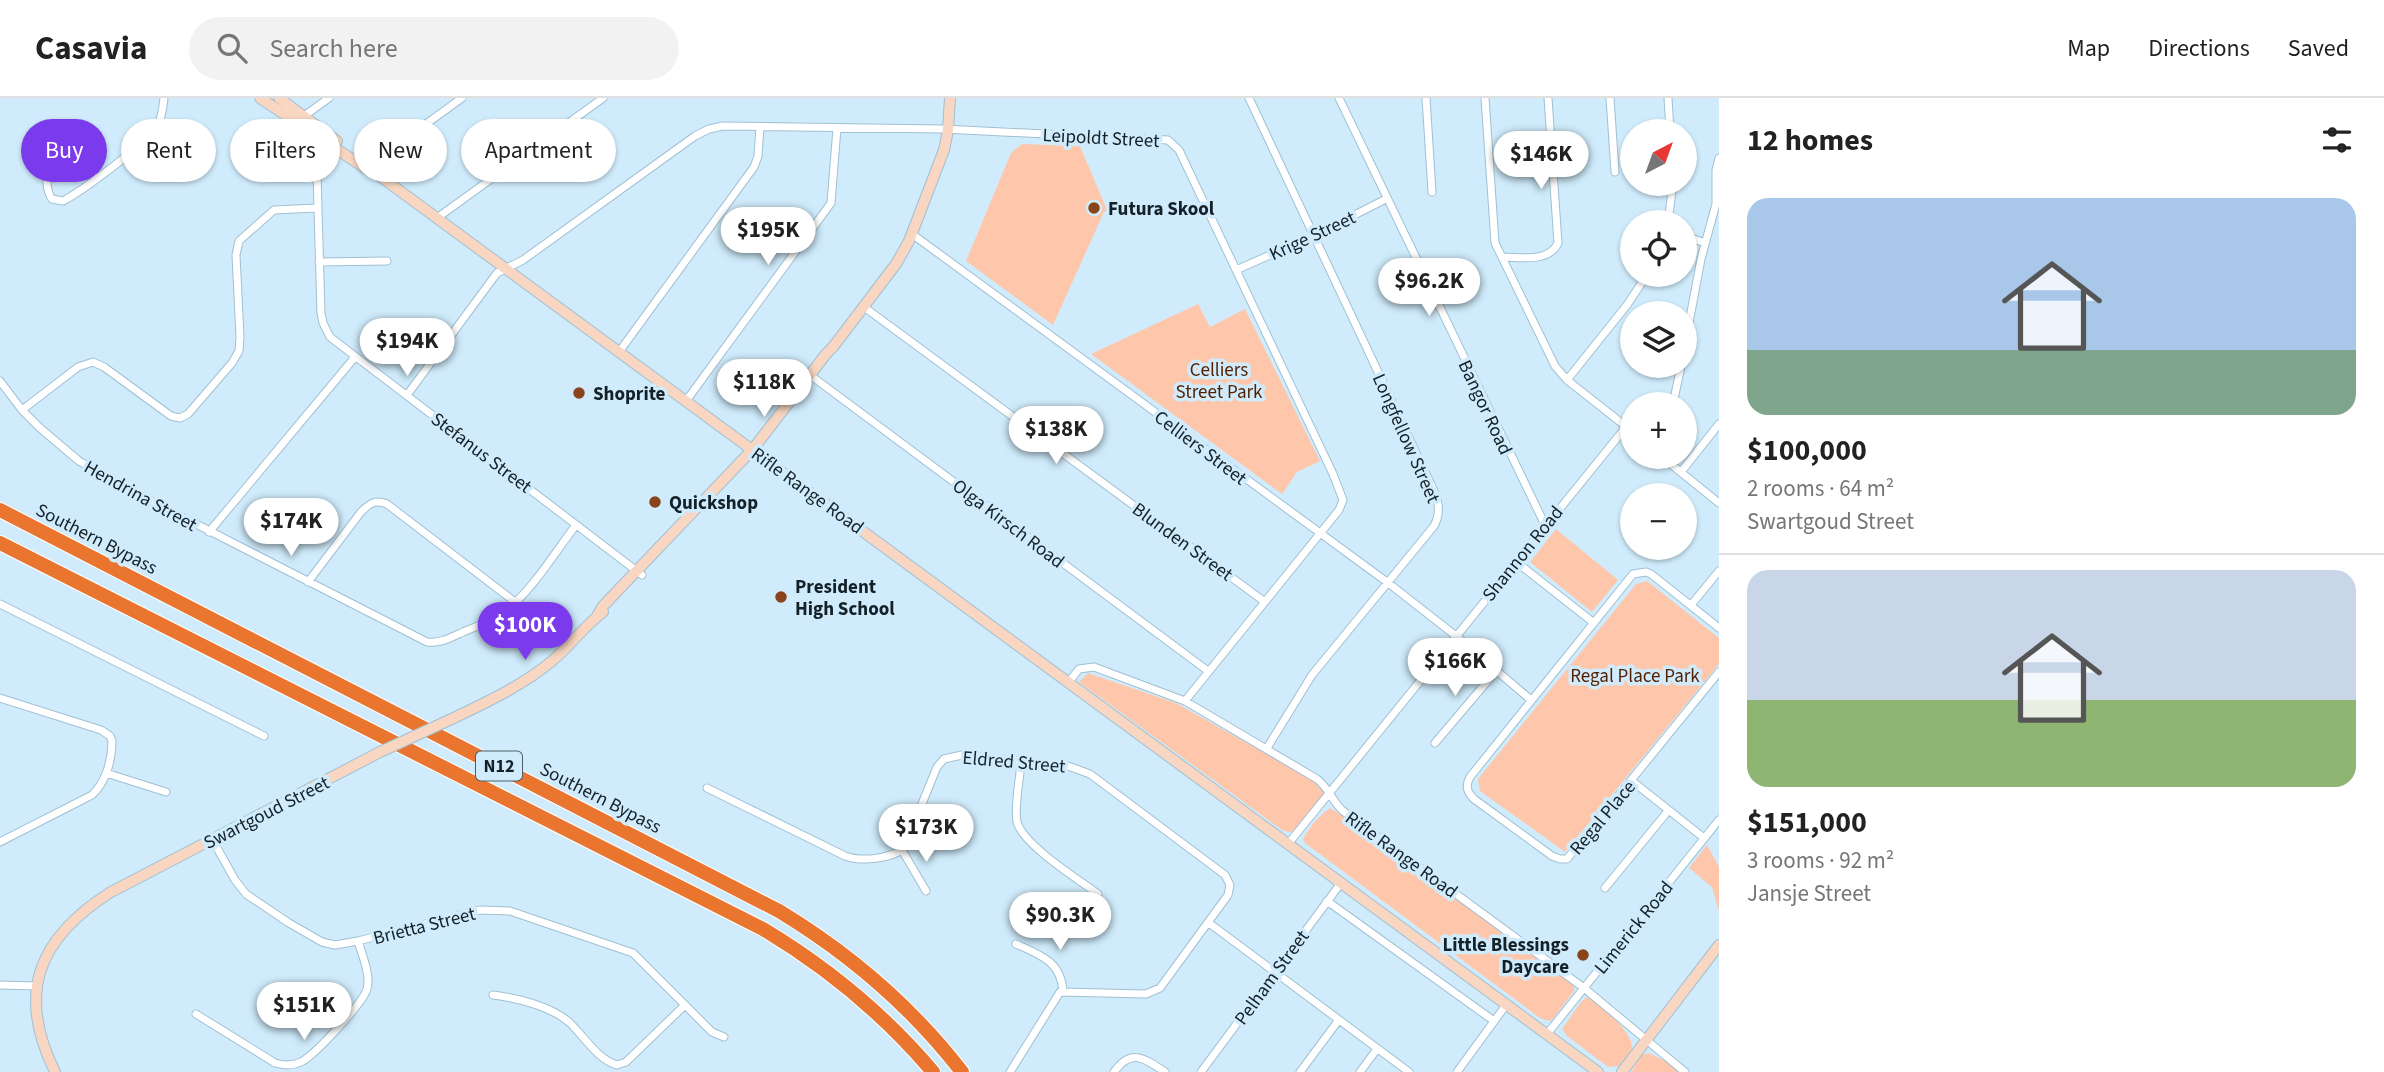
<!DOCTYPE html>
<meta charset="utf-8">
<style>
body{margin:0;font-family:"Source Sans 3",sans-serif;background:#f2f2f2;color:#222;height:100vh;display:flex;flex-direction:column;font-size:26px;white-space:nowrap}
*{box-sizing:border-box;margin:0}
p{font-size:23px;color:#767676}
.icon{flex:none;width:38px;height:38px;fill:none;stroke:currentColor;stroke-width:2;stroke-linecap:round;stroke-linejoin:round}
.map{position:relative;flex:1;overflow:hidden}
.panel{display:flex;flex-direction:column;background:#fff;width:665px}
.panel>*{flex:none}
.banner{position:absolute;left:21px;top:21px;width:665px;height:63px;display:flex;gap:14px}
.needle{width:46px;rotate:41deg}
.fabs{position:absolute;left:1620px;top:21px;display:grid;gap:14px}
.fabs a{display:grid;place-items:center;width:77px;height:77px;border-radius:50%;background:#fff;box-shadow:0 2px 5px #0004;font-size:35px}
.price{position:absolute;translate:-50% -60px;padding:0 16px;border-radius:24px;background:#fff;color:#222;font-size:23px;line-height:46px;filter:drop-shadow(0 2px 4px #0008)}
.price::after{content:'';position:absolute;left:50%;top:42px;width:21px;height:16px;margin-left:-10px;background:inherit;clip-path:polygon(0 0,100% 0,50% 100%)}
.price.selected{background:#7c3aed;color:#fff}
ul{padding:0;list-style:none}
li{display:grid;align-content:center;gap:14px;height:371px;padding:0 28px}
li+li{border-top:2px solid #e0e0e0}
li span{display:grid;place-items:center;height:217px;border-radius:21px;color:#555}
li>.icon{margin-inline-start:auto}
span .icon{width:126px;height:126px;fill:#fffc;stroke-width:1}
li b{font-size:30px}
h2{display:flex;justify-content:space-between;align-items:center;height:84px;padding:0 28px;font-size:30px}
.pill{padding:0 24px;border-radius:32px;background:#fff;box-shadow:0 2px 5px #0004;font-size:24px;line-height:63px}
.pill.selected{background:#7c3aed;color:#fff}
header{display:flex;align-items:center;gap:42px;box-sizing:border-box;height:98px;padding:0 35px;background:#fff;border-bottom:2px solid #e0e0e0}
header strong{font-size:33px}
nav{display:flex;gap:38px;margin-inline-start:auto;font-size:24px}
.search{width:490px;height:63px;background:#f2f2f2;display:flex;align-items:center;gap:18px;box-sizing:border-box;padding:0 24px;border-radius:38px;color:#767676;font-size:26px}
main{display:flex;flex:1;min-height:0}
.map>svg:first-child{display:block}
.green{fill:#fec7ab}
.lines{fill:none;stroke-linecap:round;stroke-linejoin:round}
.street-casing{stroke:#9fc0d3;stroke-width:9}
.secondary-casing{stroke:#9fc0d3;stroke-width:12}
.highway-casing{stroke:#fff;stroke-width:16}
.street{stroke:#fff;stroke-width:7}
.secondary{stroke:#f8d6c1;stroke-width:10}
.highway{stroke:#e9752f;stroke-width:14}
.secondary-bridge-casing{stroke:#9fc0d3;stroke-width:12;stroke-linecap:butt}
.secondary-bridge{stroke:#f8d6c1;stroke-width:10}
.poi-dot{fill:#89441b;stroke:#d0ecfc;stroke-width:2.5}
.labels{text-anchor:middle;stroke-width:7;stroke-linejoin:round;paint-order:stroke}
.shield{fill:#d0ecfc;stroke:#4c5e68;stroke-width:2}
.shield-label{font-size:18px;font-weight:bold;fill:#142128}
.street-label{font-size:19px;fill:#142128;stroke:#d0ecfc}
.poi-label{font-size:19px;font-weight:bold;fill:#142128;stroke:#d0ecfc;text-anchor:start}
.park-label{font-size:19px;fill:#531f00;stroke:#d0ecfc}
</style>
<header>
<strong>Casavia</strong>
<div class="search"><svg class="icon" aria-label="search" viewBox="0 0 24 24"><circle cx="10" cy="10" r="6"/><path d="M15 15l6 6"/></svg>Search here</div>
<nav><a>Map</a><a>Directions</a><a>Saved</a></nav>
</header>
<main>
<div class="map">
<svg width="1719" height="974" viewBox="0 0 1719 974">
<rect width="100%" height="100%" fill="#d0ecfc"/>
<path class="green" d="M1022 46 1080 48 1107 112 1104 114 1053 227 966 163 1011 55Z
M1198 206 1210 229 1245 211 1320 363 1297 374 1282 396 1091 256Z
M1556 431 1618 482 1592 514 1530 464Z
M1647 483 1719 540V566L1565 754 1480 693 1478 681 1636 486Z
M1088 575 1176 605 1312 682 1324 694 1321 701 1294 733 1290 734 1282 732 1079 584Z
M1330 710 1340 716 1571 885 1574 889V893L1552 922 1549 923 1540 920 1305 745 1303 741C1309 730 1319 717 1330 710Z
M1707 747 1719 769V813L1712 789 1689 770Z
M1587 899C1601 906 1634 935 1632 951L1619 968 1608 969 1567 938 1562 931 1581 904Z
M1649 955 1665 963 1679 974H1631L1642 957Z"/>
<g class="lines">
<defs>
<path id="street" d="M1249 0 1427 378C1435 395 1444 410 1434 428L1312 577 1267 650
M1339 0 1545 427
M1426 0 1432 94
M1485 0 1495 145 1555 268 1567 282 1633 334
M1610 0 1615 74
M1668 0 1670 33
M304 18 329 0
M282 42 309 62 317 76 321 215 323 225 330 239 642 477
M365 70 462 0
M96 80 72 59 59 54C47 64 43 88 52 101L63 103C82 93 149 44 158 27 162 19 163 9 164 0
M437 120 603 0
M1668 124 1673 86
M912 136 1387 484 1456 538 1531 602
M1685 138 1705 145
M1502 159C1520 159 1549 165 1558 145L1548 0
M319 164 387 163
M1236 172 1313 138 1386 101
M864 209 1265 504
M1685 246 1701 161 1716 106V72L1719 60
M619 254 754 69 758 58 760 29
M810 277 1208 573
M1567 282 1627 207 1647 177
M0 283 22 312 40 330 79 363 151 403 427 544C440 546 452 539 463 534 478 528 494 522 507 512 533 491 556 453 576 427
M407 297 497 175 523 162 695 38 709 31 723 28 943 31 1168 42 1179 52 1333 376 1343 402 1339 412 1185 603
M686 303 831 105 837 30
M1673 306 1681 268
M22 312 78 269 93 264 104 269 171 318 180 320 188 316 232 265 239 253 240 239 236 157 239 143 274 112 317 110
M1662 359 1719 405
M1681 374 1719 326
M209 434 355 259
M1515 463 1594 525
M308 484 361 414C369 406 375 401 387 406L515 504
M0 506 264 638
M1691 507 1719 473
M1719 530 1651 476 1646 474 1633 476 1470 679C1465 688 1467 694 1474 701L1552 758 1560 761H1567L1719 574
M1068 585 1079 571 1094 569 1185 603 1317 681C1328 689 1332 703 1343 713L1584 890 1685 974
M0 600 101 632 110 638 112 643C112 662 106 684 92 697L0 744
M1435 645 1496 573
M1021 664C1020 681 1014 708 1017 724 1023 747 1078 781 1098 796
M106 675 166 694
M1632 683 1704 740
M707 690 845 758C861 764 891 761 904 750L937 669 944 661 962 657 1068 668 1090 676 1225 777 1230 787 1228 797 1160 890 1146 896 1060 894 1010 974
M212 741 235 782 246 796 289 825 322 844 335 847 358 843 480 812 510 813 633 855 712 934 724 939
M1288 746 1626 329
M902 752 926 793
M1605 790 1668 713
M1327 803 1494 923
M1209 825 1409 974
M1016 846C1041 857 1061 864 1063 893
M0 887 36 888
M493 897C517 900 550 908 569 924 584 938 597 961 617 967L626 964 685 907
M196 916 275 965C285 968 292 968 301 964 315 957 363 905 367 891 371 877 362 857 358 843
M1547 936 1719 722
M1114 974C1131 950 1144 960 1165 974
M1201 974 1341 785
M1300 974 1338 923
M1360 974 1377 951
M1457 974 1506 907"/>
<path id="secondary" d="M260 0 365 70 377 76 1598 974
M279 0 337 43
M597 518 603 508 753 351 826 256 833 249 896 166 909 143 944 52 948 32 950 0
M458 618C491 602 523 587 552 563 570 548 584 528 603 514
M55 974C16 895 38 840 111 794L380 654
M1622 974 1719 847"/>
<path id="highway" d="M0 412 779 813C850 856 911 908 962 974
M0 445 763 831C828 870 884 916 933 974"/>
</defs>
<use href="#street" class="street-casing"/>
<use href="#secondary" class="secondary-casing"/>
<use href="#highway" class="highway-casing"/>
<use href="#street" class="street"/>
<use href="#secondary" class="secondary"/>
<use href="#highway" class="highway"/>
<defs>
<path id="secondary-bridge" d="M380 654 458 618"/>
</defs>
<use href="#secondary-bridge" class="secondary-bridge-casing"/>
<use href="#secondary-bridge" class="secondary-bridge"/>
</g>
<g class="poi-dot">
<circle cx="1094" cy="110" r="7"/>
<circle cx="579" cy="295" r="7"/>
<circle cx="655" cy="404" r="7"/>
<circle cx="781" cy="499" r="7"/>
<circle cx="1583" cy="857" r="7"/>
</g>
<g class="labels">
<rect class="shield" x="476" y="653.5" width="46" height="29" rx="5"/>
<g class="shield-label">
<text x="499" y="674">N12</text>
</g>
<g class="street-label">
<text transform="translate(1101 39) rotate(3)" y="7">Leipoldt Street</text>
<text transform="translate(1312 137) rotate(-25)" y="7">Krige Street</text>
<text transform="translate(1486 309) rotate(65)" y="7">Bangor Road</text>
<text transform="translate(1407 340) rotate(66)" y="7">Longfellow Street</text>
<text transform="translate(1201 349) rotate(37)" y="7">Celliers Street</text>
<text transform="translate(482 354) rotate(37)" y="7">Stefanus Street</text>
<text transform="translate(808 392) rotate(36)" y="7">Rifle Range Road</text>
<text transform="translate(141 397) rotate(29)" y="7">Hendrina Street</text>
<text transform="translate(1009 425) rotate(37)" y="7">Olga Kirsch Road</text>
<text transform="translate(97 440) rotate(27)" y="7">Southern Bypass</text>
<text transform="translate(1183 443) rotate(36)" y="7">Blunden Street</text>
<text transform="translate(1522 455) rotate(-51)" y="7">Shannon Road</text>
<text transform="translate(1014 663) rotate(5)" y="7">Eldred Street</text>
<text transform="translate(601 699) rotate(27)" y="7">Southern Bypass</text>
<text transform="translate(266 714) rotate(-27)" y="7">Swartgoud Street</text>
<text transform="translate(1602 719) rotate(-50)" y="7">Regal Place</text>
<text transform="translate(1402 756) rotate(36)" y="7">Rifle Range Road</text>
<text transform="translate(424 827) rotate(-14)" y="7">Brietta Street</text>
<text transform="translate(1633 829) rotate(-51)" y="7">Limerick Road</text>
<text transform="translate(1271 879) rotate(-54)" y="7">Pelham Street</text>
</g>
<g class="poi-label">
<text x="1108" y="117">Futura Skool</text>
<text x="593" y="302">Shoprite</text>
<text x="669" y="411">Quickshop</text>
<text x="795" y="495">President<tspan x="795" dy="22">High School</tspan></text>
<text x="1569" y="853" text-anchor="end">Little Blessings<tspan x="1569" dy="22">Daycare</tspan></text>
</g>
<g class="park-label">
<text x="1219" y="278">Celliers<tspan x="1219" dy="22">Street Park</tspan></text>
<text x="1635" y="584">Regal Place Park</text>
</g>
</g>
</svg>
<div class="fabs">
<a><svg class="needle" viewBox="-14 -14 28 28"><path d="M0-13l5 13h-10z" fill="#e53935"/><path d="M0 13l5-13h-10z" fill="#767676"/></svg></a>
<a><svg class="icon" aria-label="locate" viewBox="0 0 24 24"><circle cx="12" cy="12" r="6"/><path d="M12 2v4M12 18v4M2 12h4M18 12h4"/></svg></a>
<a><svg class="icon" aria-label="layers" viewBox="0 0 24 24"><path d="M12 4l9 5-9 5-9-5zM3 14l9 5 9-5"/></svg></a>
<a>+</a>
<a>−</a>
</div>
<b class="price" style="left:1541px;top:93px">$146K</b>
<b class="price" style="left:768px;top:169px">$195K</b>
<b class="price" style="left:1429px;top:220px">$96.2K</b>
<b class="price" style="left:407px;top:280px">$194K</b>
<b class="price" style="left:764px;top:321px">$118K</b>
<b class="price" style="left:1056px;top:368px">$138K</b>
<b class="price" style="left:291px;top:460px">$174K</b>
<b class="price selected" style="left:525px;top:564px">$100K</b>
<b class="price" style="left:1455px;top:600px">$166K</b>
<b class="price" style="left:926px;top:766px">$173K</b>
<b class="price" style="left:1060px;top:854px">$90.3K</b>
<b class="price" style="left:304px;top:944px">$151K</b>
<div class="banner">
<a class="pill selected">Buy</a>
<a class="pill">Rent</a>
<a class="pill">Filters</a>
<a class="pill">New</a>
<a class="pill">Apartment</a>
</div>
</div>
<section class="panel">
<h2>12 homes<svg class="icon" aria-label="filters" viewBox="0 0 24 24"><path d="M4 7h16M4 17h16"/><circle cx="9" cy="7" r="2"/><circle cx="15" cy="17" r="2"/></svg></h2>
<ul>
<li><span style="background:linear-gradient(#a9c7e8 70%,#7fa58c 0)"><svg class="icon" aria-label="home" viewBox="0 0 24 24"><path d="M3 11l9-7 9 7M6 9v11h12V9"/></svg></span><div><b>$100,000</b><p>2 rooms · 64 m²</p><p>Swartgoud Street</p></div></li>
<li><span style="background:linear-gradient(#c9d6e8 60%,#8fb573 0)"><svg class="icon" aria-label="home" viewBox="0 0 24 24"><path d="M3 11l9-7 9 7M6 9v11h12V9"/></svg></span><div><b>$151,000</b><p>3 rooms · 92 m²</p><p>Jansje Street</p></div></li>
</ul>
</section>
</main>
